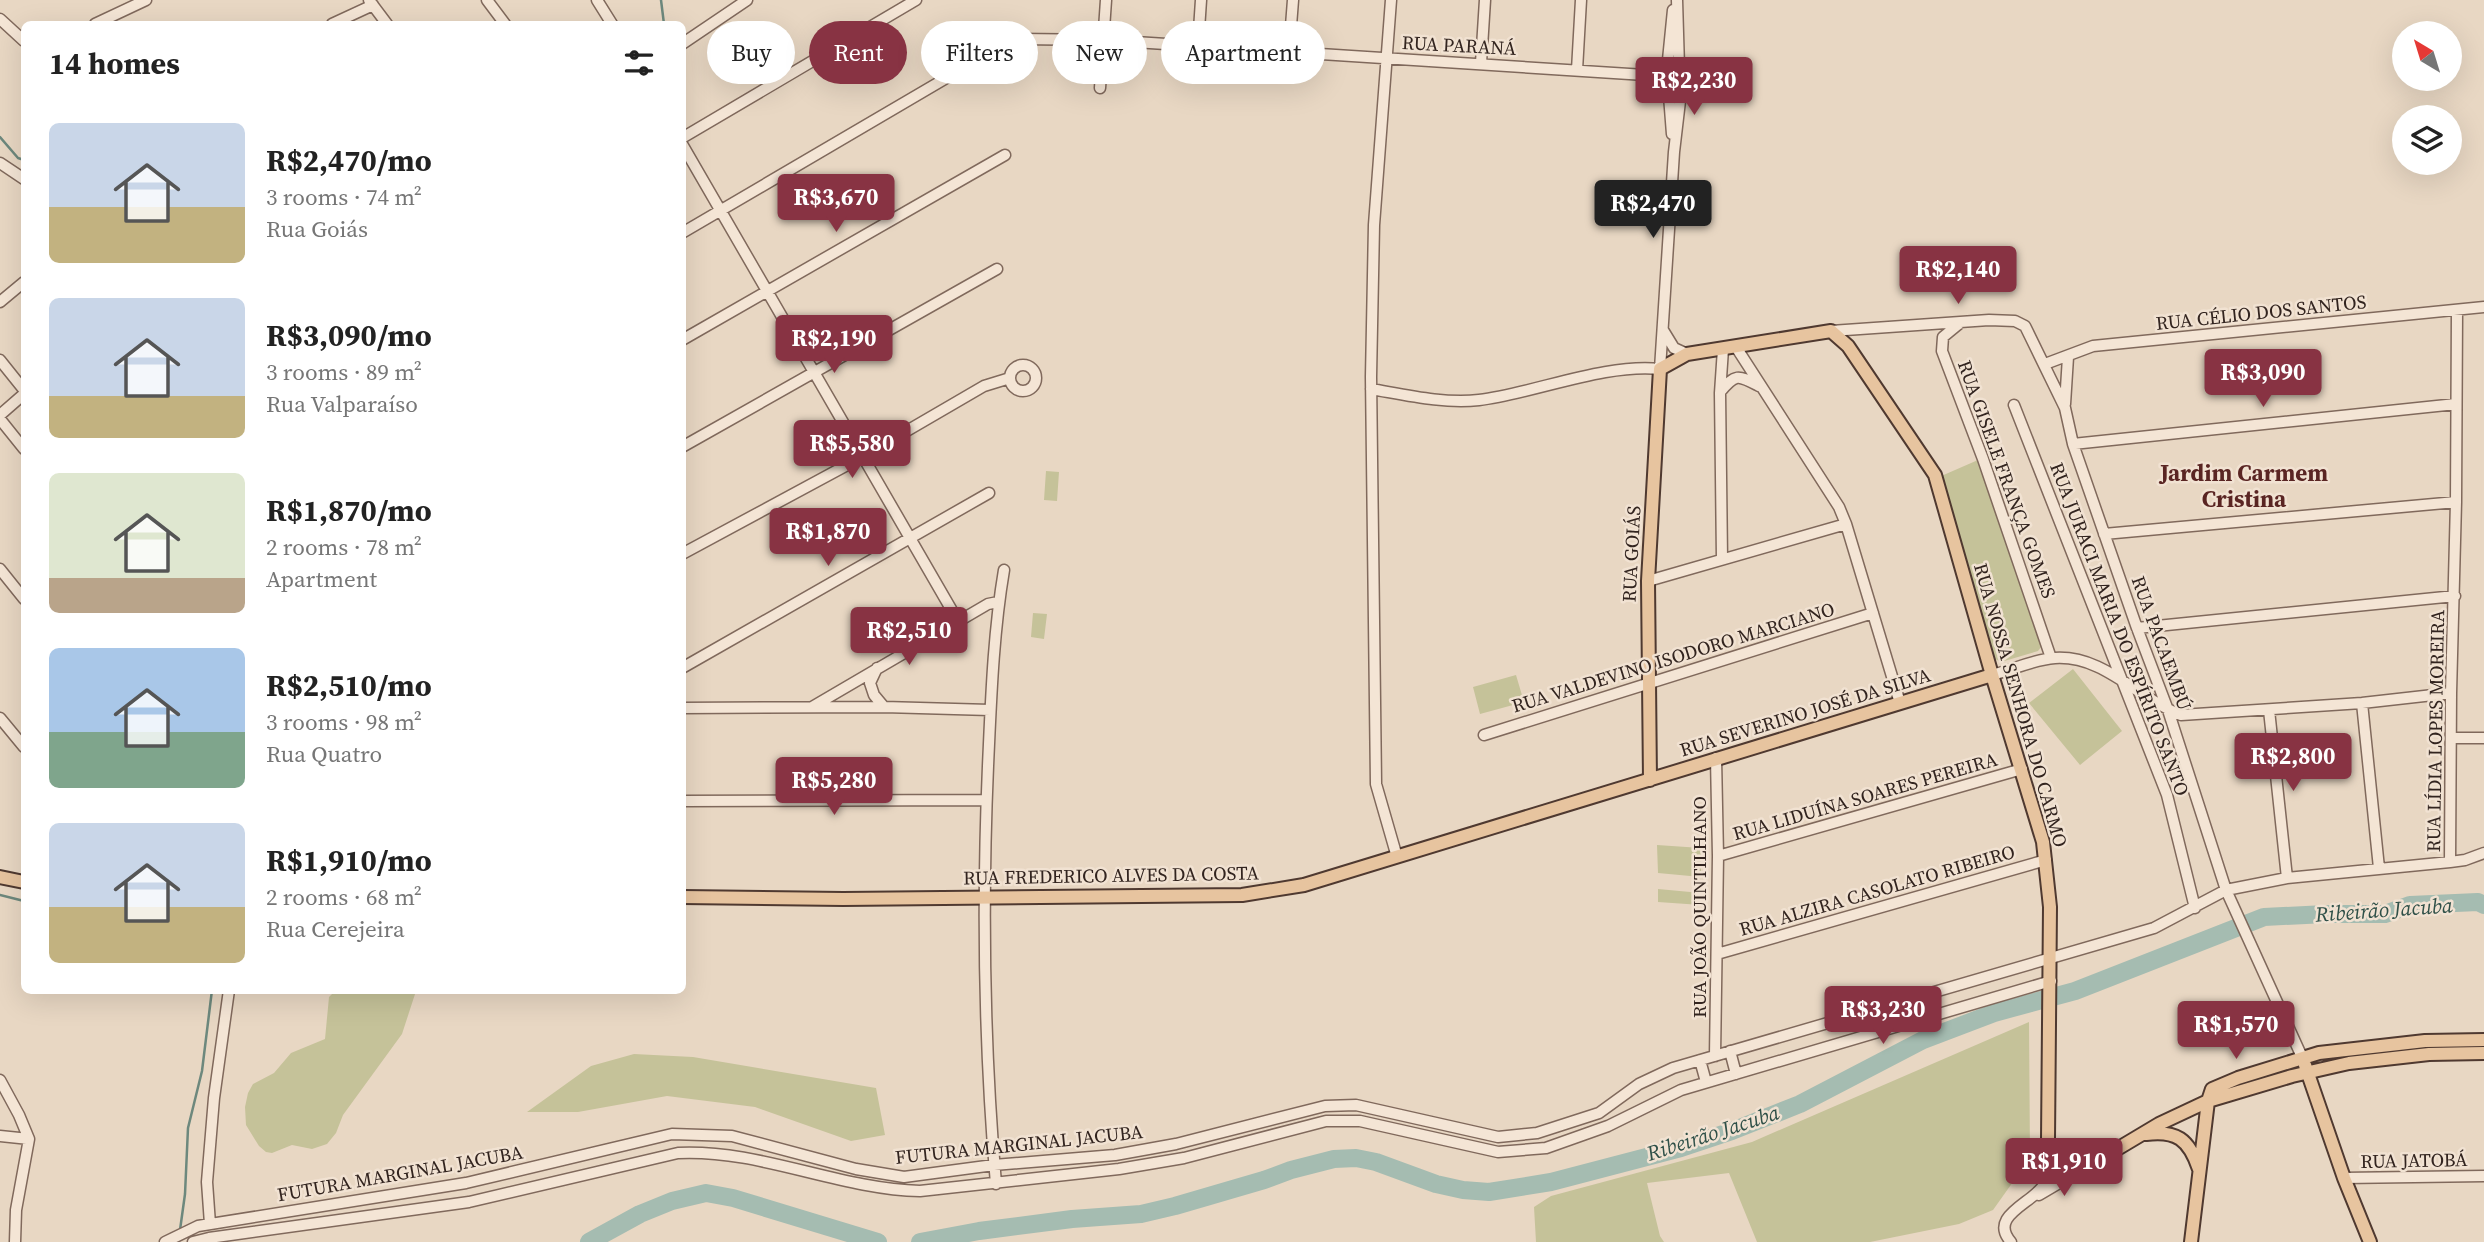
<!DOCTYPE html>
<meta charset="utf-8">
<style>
body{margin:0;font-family:"Source Serif 4",serif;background:#f6f6f6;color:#222;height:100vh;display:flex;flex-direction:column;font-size:26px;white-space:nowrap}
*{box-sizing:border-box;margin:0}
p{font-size:23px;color:#767676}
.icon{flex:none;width:38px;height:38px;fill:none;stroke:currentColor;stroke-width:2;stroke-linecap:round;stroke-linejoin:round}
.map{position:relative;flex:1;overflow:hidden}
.side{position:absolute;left:21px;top:21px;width:665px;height:973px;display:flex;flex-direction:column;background:#fff;border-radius:10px;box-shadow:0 7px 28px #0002}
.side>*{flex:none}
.hud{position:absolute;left:707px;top:21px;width:665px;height:63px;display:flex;gap:14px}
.needle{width:46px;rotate:322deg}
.controls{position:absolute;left:2392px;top:21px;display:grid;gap:14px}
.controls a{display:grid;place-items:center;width:70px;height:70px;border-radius:50%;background:#fff;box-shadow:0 7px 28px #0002;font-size:35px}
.price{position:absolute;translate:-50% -60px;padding:0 16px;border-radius:7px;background:#883343;color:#fff;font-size:23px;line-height:46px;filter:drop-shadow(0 2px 4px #0008)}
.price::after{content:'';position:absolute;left:50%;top:42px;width:21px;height:16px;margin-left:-10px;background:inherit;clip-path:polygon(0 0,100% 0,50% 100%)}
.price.on{background:#222;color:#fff}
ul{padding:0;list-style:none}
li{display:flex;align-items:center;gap:21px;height:175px;padding:0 28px}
li span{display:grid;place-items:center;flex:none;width:196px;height:140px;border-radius:10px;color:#555}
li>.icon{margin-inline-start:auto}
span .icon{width:84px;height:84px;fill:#fffc;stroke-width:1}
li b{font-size:30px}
h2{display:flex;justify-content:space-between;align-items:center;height:84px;padding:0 28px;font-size:30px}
.chip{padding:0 24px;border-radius:32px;background:#fff;box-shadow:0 7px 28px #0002;font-size:24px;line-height:63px}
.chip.on{background:#883343;color:#fff}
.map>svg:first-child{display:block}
.green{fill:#c5c299}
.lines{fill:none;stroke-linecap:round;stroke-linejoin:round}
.stream{stroke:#6d887d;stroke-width:2.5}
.river{stroke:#a5bcb1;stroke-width:18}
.minor-casing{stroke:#80695c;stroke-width:13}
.major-casing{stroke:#4f3930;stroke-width:16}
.minor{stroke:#f4e5d5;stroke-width:10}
.major{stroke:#e7c49f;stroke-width:12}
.labels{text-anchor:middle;stroke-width:5;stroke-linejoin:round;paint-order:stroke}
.street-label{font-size:19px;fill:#32241f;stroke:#f1e2d2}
.water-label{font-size:21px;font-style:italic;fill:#2f5048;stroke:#f1e2d2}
.quarter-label{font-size:23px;font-weight:bold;fill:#5a2523;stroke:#f1e2d2}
</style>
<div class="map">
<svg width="2484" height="1242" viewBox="0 0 2484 1242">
<rect width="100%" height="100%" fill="#e8d7c3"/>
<path class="green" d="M1978 460 2044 643 2038 651 2001 662 1993 658 1939 477Z
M1046 471 1059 472 1057 501 1044 500Z
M1033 613 1047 614 1044 639 1031 637Z
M2073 669 2122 731 2080 765 2029 703Z
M1516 675 1524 702 1480 714 1473 687Z
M1657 845 1701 848V877L1658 873Z
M1658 889 1701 893V905L1658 902Z
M335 991H416L402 1034 343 1115 336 1133 327 1144 312 1149 292 1145 272 1153 266 1152 259 1146 246 1125 245 1107 248 1093 253 1084 274 1073 291 1053 325 1039 329 997Z
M2029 1022 2030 1158 1993 1210 1959 1224 1870 1242H1757L1729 1173 1647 1183 1660 1236 1664 1242H1536L1534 1207 1551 1196 1752 1142Z
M634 1054 693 1057 876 1088 885 1135 851 1141 755 1107 667 1096 578 1112H527L591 1066Z"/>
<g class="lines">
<path class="stream" d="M661 0 664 24
M0 137 18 158 24 160
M0 895 24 901
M180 1230 185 1194 188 1128 202 1071 212 990"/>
<path class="river" d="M589 1242 640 1214 672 1201 706 1193 733 1198 878 1242
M920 1242 979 1231 1072 1219 1141 1214 1175 1206 1264 1180 1291 1170 1334 1159 1356 1158 1376 1162 1436 1184 1463 1190 1489 1192 1551 1182 1681 1148 1732 1131 1800 1104 1923 1040 1994 1013 2075 991 2264 917 2326 914H2385L2410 905 2478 902 2484 905"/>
<defs>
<path id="minor" d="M369 0 387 24
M487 0 505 24
M597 0 612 24
M1391 0 1374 225 1371 377 1376 784 1397 857
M0 19 24 41
M95 24 146 0
M332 24 373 5
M682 44 747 0
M1198 45 1201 0
M1289 52 1293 0
M1481 63 1485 0
M1577 70 1581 0
M1645 75 1663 84 1673 85
M1100 88 1106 0
M1672 134 1667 70 1673 10
M682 138 916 0
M682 144 958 621
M0 163 24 179
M682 233 989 53 1019 39 1104 40 1645 75C1659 70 1671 66 1681 79
M0 302 24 282
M1960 323 1943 337 1942 351 1983 459 2051 658
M1663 330 1674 348 1687 354
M1831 331 1989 320 2015 321 2025 326 2065 408 2073 444 2137 628 2168 710 2226 890 2302 1057
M682 340 1005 155
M1736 347 1839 507 1846 524 1900 703
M0 360 24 390
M2045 364 2093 346 2484 307
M1010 378a13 13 0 1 1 26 0a13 13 0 1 1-26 0Z
M1371 389C1406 395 1444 404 1479 400 1535 393 1605 363 1660 369L1674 152 1680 101 1677 0
M1720 392C1736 373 1738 375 1759 386
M2065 404 2068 357
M2014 405 2167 795 2195 908
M0 415 24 394
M0 419 24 449
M2073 444 2456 404
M682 447 997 269
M2104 534 2456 502
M682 554 862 457 984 386 1010 378
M1722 559 1720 393 1723 349
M0 569 24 599
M1648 581 1846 524
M2137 628 2455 596
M682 668 989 493
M877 668 870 683 874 695 884 707
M1992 675C2012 670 2035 659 2055 658 2104 655 2137 698 2181 715L2362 703 2451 693
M2362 703 2379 868
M812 707 988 604 998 602
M682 708 884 707 990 710
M2269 710 2287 878
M0 718 24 747
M1484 735 1873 613
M2452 738H2484
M682 801 986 800
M1718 856 2022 769
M2450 862 2451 693 2456 502 2457 311
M1717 954 2046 860
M1730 1051 1736 1074
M1715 1056 1718 856 1716 758
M1700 1060 1706 1082
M0 1080 19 1115 29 1139 16 1210 15 1242
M0 1136 29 1139
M2344 1178 2484 1176
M996 1184C984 1045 982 905 988 766 991 701 993 635 1004 570
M2039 1195 2090 1165
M210 1224 207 1182 214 1098 229 990
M165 1242 198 1226 466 1183 672 1134 732 1136 856 1169 904 1177 994 1165 1115 1155 1176 1144 1325 1106 1356 1105 1498 1137 1537 1133 1599 1113 1639 1084 1673 1068 2154 928 2226 890 2287 878 2450 862 2465 860 2484 853
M193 1242 209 1238 469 1202 678 1153C760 1149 838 1189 920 1191L1119 1169 1184 1158 1326 1121H1360L1498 1152 1546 1148 1608 1126 1681 1090 2051 981
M2011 1242C1987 1215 2035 1203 2045 1183 2051 1171 2049 1156 2048 1144"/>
<path id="major" d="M1650 780 1648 581 1660 369 1687 354 1831 331 1848 346 1935 475 1992 675 2043 842 2050 907 2048 1141 2055 1154 2064 1163 2074 1166 2092 1164 2159 1124 2208 1101 2292 1076 2349 1063 2429 1054 2484 1053
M0 877 24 882
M682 897 843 899 1242 895 1304 885 1992 675
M2305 1065 2344 1178 2370 1242
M2146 1134C2176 1130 2189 1139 2199 1169
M2191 1242 2208 1101 2212 1089 2238 1078 2319 1053 2425 1041 2484 1040"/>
</defs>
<use href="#minor" class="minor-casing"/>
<use href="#major" class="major-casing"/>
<use href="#minor" class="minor"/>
<use href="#major" class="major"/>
</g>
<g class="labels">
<g class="street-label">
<text transform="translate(1459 45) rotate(3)" y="7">RUA PARANÁ</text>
<text transform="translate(2261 312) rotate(-6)" y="7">RUA CÉLIO DOS SANTOS</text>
<text transform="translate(2007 479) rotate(70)" y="7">RUA GISELE FRANÇA GOMES</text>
<text transform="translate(1631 554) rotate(-87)" y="7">RUA GOIÁS</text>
<text transform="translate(2120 629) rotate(69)" y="7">RUA JURACI MARIA DO ESPÍRITO SANTO</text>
<text transform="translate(2162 643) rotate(70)" y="7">RUA PACAEMBÚ</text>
<text transform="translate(1673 657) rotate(-17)" y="7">RUA VALDEVINO ISODORO MARCIANO</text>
<text transform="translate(2021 705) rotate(74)" y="7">RUA NOSSA SENHORA DO CARMO</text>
<text transform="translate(1805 712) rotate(-17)" y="7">RUA SEVERINO JOSÉ DA SILVA</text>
<text transform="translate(2435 731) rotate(-89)" y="7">RUA LÍDIA LOPES MOREIRA</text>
<text transform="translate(1865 796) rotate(-16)" y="7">RUA LIDUÍNA SOARES PEREIRA</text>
<text transform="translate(1111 875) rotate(-1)" y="7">RUA FREDERICO ALVES DA COSTA</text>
<text transform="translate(1877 890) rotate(-16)" y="7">RUA ALZIRA CASOLATO RIBEIRO</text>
<text transform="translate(1699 907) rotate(-90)" y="7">RUA JOÃO QUINTILHANO</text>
<text transform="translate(1019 1144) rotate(-6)" y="7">FUTURA MARGINAL JACUBA</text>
<text transform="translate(2414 1160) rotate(-1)" y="7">RUA JATOBÁ</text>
<text transform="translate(400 1173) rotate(-10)" y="7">FUTURA MARGINAL JACUBA</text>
</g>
<g class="water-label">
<text transform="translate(2384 910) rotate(-4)" y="7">Ribeirão Jacuba</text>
<text transform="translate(1713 1133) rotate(-18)" y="7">Ribeirão Jacuba</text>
</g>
<g class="quarter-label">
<text x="2244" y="481">Jardim Carmem<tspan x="2244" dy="26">Cristina</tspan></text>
</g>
</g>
</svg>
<div class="controls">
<a><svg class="needle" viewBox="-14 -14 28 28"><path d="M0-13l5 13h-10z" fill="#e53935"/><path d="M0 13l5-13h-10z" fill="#767676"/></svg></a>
<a><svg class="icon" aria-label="layers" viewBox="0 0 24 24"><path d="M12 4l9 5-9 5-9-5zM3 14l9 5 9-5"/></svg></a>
</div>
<b class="price" style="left:1694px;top:117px">R$2,230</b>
<b class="price" style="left:836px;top:234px">R$3,670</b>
<b class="price on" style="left:1653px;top:240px">R$2,470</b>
<b class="price" style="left:1958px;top:306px">R$2,140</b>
<b class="price" style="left:834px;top:375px">R$2,190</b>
<b class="price" style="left:2263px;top:409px">R$3,090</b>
<b class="price" style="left:852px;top:480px">R$5,580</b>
<b class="price" style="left:828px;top:568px">R$1,870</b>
<b class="price" style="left:909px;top:667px">R$2,510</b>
<b class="price" style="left:2293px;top:793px">R$2,800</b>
<b class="price" style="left:834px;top:817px">R$5,280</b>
<b class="price" style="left:1883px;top:1046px">R$3,230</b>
<b class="price" style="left:2236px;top:1061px">R$1,570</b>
<b class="price" style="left:2064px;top:1198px">R$1,910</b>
<div class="hud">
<a class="chip">Buy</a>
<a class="chip on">Rent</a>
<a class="chip">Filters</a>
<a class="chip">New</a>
<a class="chip">Apartment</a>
</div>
<section class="side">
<h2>14 homes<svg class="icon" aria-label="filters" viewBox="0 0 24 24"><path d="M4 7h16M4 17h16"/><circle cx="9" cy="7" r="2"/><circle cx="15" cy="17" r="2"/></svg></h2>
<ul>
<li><span style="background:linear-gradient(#c9d6e8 60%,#c2b280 0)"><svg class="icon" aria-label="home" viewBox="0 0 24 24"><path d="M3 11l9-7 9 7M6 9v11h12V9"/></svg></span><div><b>R$2,470/mo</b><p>3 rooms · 74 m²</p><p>Rua Goiás</p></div></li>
<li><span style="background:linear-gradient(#c9d6e8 70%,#c2b280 0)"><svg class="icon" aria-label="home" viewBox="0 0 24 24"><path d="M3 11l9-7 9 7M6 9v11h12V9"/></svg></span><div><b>R$3,090/mo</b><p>3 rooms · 89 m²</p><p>Rua Valparaíso</p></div></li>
<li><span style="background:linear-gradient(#dfe7d0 75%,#b9a48a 0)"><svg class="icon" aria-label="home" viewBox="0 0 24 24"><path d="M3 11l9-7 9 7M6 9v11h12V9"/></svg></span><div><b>R$1,870/mo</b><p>2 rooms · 78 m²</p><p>Apartment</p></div></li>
<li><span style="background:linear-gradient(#a9c7e8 60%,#7fa58c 0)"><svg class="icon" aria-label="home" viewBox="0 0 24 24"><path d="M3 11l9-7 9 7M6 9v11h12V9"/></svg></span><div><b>R$2,510/mo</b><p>3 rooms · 98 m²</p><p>Rua Quatro</p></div></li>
<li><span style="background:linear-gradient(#c9d6e8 60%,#c2b280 0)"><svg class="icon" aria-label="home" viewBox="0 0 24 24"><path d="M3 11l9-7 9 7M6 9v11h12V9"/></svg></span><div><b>R$1,910/mo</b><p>2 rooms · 68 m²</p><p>Rua Cerejeira</p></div></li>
</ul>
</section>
</div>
